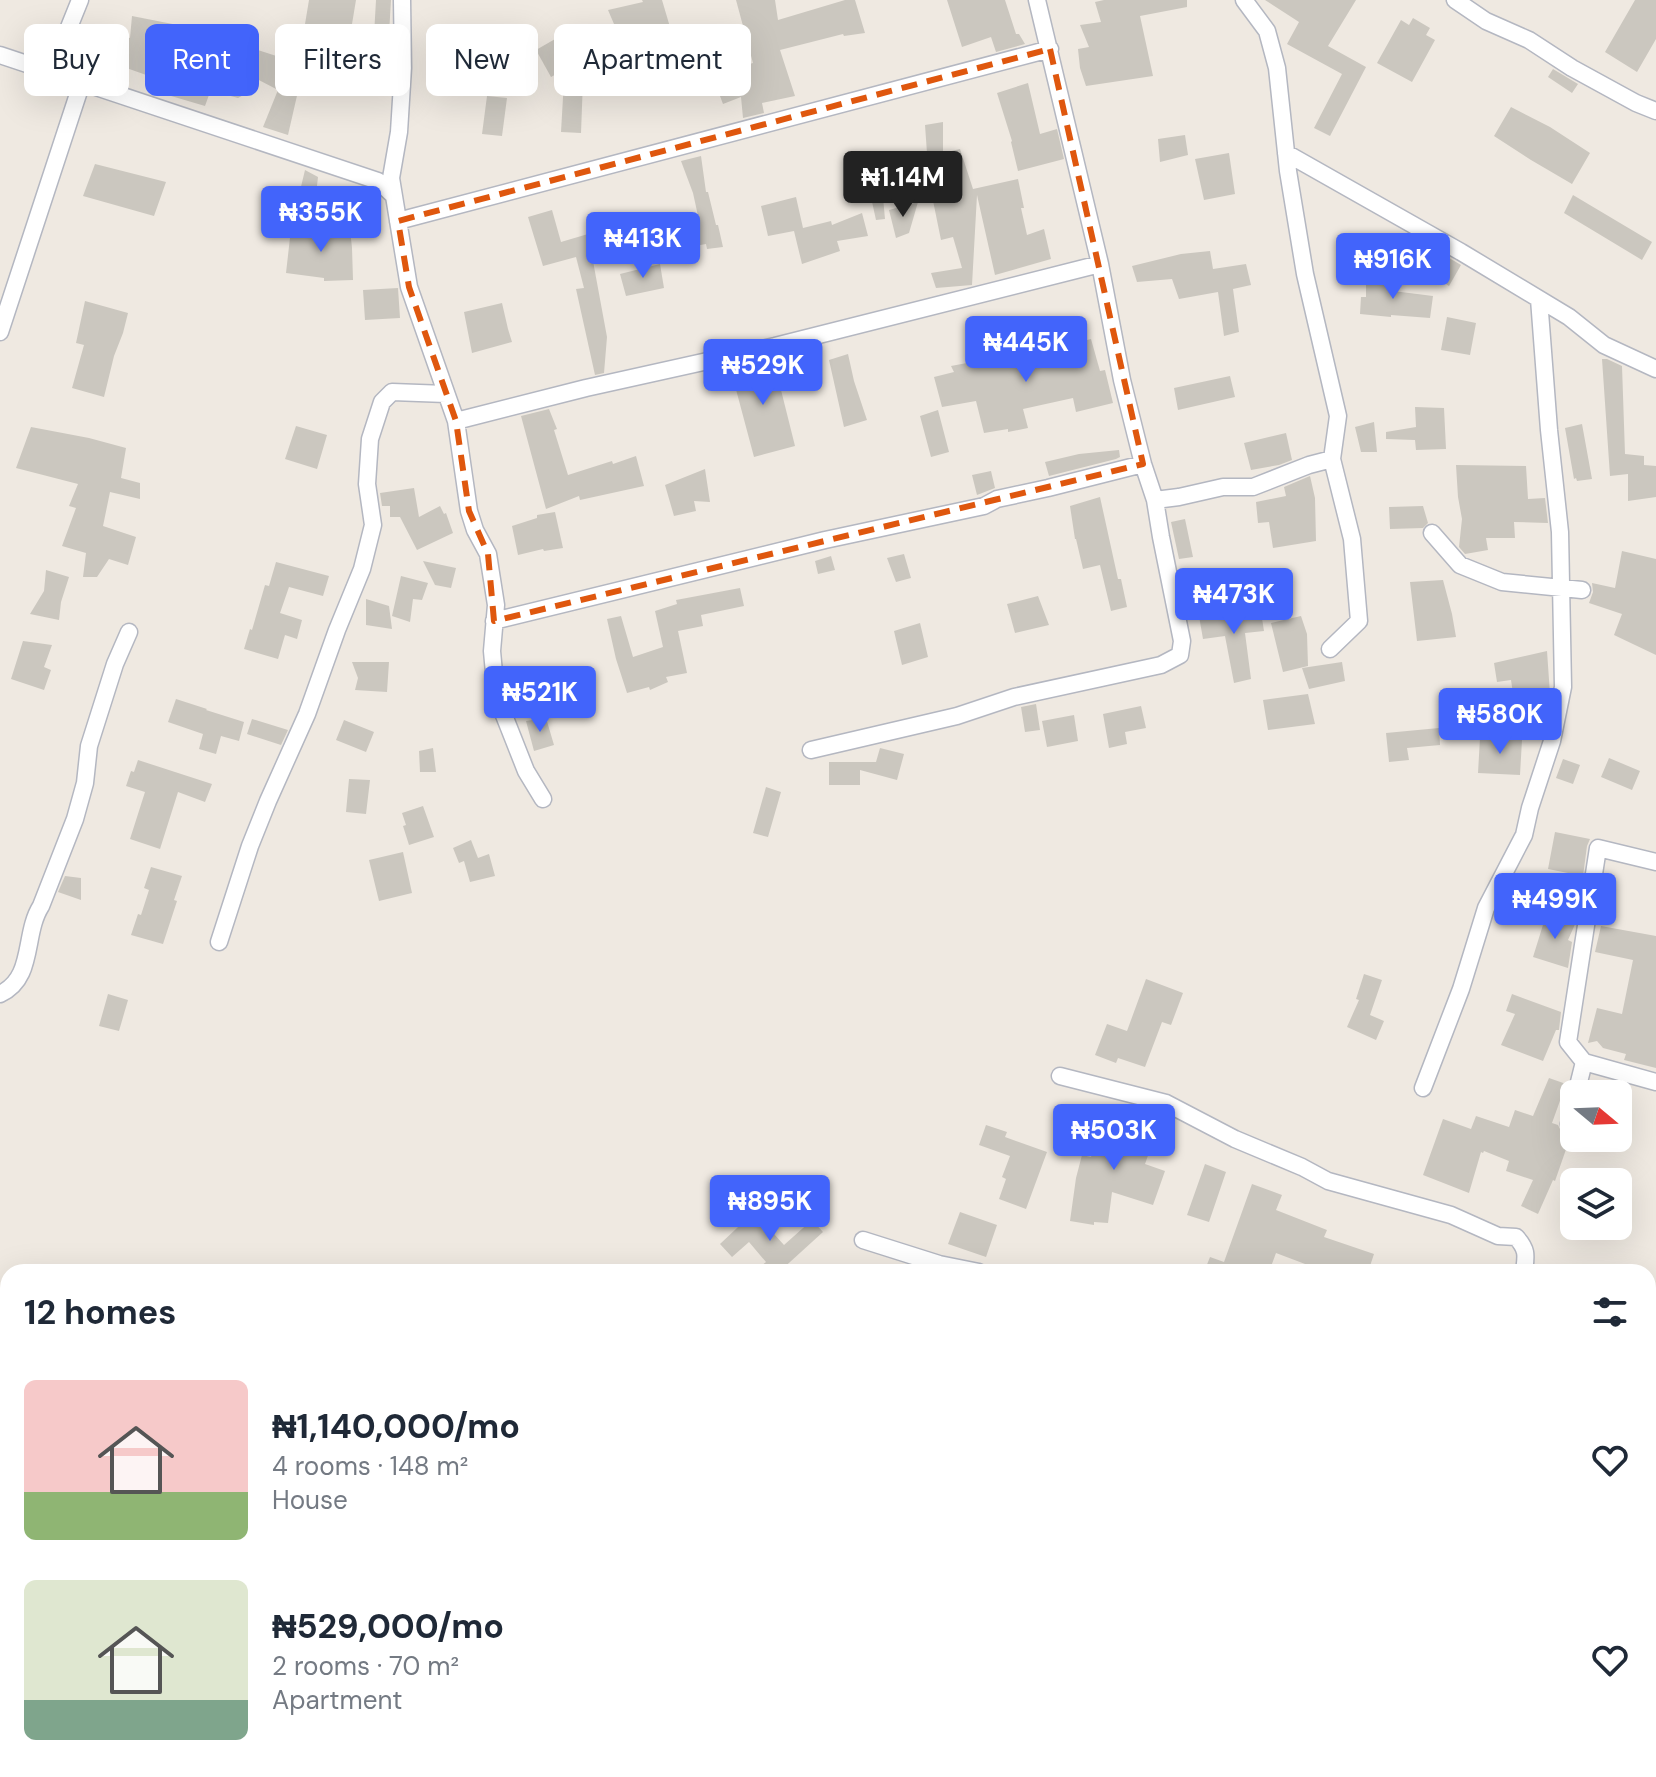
<!DOCTYPE html>
<meta charset="utf-8">
<style>
body{margin:0;font-family:"DM Sans",sans-serif;background:#f2f2f3;color:#1f2937;height:100vh;display:flex;flex-direction:column;font-size:30px;white-space:nowrap}
*{box-sizing:border-box;margin:0}
p{font-size:26px;color:#747a83}
.icon{flex:none;width:44px;height:44px;fill:none;stroke:currentColor;stroke-width:2;stroke-linecap:round;stroke-linejoin:round}
.map{position:relative;flex:1;overflow:hidden}
.panel{position:absolute;left:0px;top:1264px;width:1656px;height:514px;display:flex;flex-direction:column;background:#fff;border-radius:24px 24px 0 0;box-shadow:0 8px 32px #0002}
.panel>*{flex:none}
.top-card{position:absolute;left:24px;top:24px;width:800px;height:72px;display:flex;gap:16px}
.needle{width:52px;rotate:109deg}
.controls{position:absolute;left:1560px;top:1080px;display:grid;gap:16px}
.controls a{display:grid;place-items:center;width:72px;height:72px;border-radius:12px;background:#fff;box-shadow:0 8px 32px #0002;font-size:40px}
.price{position:absolute;translate:-50% -68px;padding:0 18px;border-radius:8px;background:#4264fb;color:#fff;font-size:26px;line-height:52px;filter:drop-shadow(0 2px 4px #0008)}
.price::after{content:'';position:absolute;left:50%;top:48px;width:24px;height:18px;margin-left:-12px;background:inherit;clip-path:polygon(0 0,100% 0,50% 100%)}
.price.on{background:#222;color:#fff}
ul{padding:0;list-style:none}
li{display:flex;align-items:center;gap:24px;height:200px;padding:0 24px}
li span{display:grid;place-items:center;flex:none;width:224px;height:160px;border-radius:12px;color:#555}
li>.icon{margin-inline-start:auto}
span .icon{width:96px;height:96px;fill:#fffc;stroke-width:1}
li b{font-size:34px}
h2{display:flex;justify-content:space-between;align-items:center;height:96px;padding:0 24px;font-size:34px}
.pill{padding:0 28px;border-radius:12px;background:#fff;box-shadow:0 8px 32px #0002;font-size:28px;line-height:72px}
.pill.on{background:#4264fb;color:#fff}
.map>svg:first-child{display:block}
.building{fill:#cbc7bf}
.lines{fill:none;stroke-linecap:round;stroke-linejoin:round}
.street-casing{stroke:#b4b7c1;stroke-width:19}
.street{stroke:#fff;stroke-width:16}
.marked{fill:none;stroke:#df570e;stroke-width:6;stroke-dasharray:16 10;stroke-linejoin:round}
</style>
<div class="map">
<svg width="1656" height="1777" viewBox="0 0 1656 1777">
<rect width="100%" height="100%" fill="#efe9e1"/>
<path class="building" d="M309 0H356L349 42 303 36Z
M376 0H391L389 34 392 35 391 55 373 53Z
M642 0H662L675 44 644 53 643 48 626 52 608 10 643 2Z
M736 0H775L778 20 845 0H855L865 33 844 36 843 34 780 50 795 96 762 103 764 113 743 118 741 97 723 104 712 75 753 63Z
M947 0H1005L1016 34H1019L1025 44 996 52 991 37 962 47Z
M1104 0H1187V7L1140 16 1153 76 1086 86 1080 68 1078 49 1089 47 1080 25 1101 22 1095 2Z
M1265 0H1356L1328 46 1366 67 1330 136 1314 128 1342 74 1287 44 1299 22Z
M1635 0H1656V39L1637 72 1605 52Z
M132 16 203 30 202 32 304 65 288 135 263 127 278 90 253 77 249 92 238 98 227 95 214 81 205 106 161 93 166 82 101 59 110 31 130 38Z
M1413 18 1430 28 1426 35 1435 40 1412 82 1377 63 1401 20 1409 25Z
M569 31 585 58 551 77 536 50Z
M482 47 493 89 472 95 461 52Z
M1553 69 1578 84 1572 93 1548 77Z
M564 80H583L581 133 561 132Z
M1028 83 1040 134 1057 129 1064 159 1018 171 1011 142 1012 141 997 93Z
M487 96 507 98 502 136 482 134Z
M1511 107 1550 127 1590 153 1572 184 1531 160 1494 136Z
M943 122V153L960 149 973 189 1018 179 1024 208H1021L1027 235 1044 229 1051 259 995 275 977 195 972 285 936 288 931 273 962 268 953 237 941 240 929 181 925 125Z
M1185 135 1188 155 1160 162 1158 139Z
M1229 153 1235 194 1204 200 1195 159Z
M701 156 706 192H708L716 225H718L723 247 707 249 706 244 661 252V234L700 225 693 193 681 161Z
M95 164 166 182 154 216 83 196Z
M305 170 318 177 315 203 299 195Z
M881 175 885 219 876 220 867 179Z
M344 188 349 220 320 206Z
M1573 195 1652 242 1642 260 1564 213Z
M796 197 803 228 831 221 832 225 862 213 868 236 837 241 840 251 802 264 794 231 768 236 761 206Z
M918 202 909 233 896 238 889 210Z
M552 210 561 242 588 234 607 337 604 373 595 375 576 289 584 288 576 257 543 266 528 217Z
M291 229H350L352 248 353 280 324 281V278L286 273Z
M1210 251 1213 269 1246 264 1251 285 1233 289 1239 332 1224 336 1218 292 1179 299 1172 279 1137 282 1132 266 1181 254Z
M1444 255 1461 265 1449 286 1432 275Z
M660 264 664 288 626 296 620 274Z
M1366 277 1395 279 1393 291 1433 296 1430 318 1391 315V317L1360 314 1361 297H1366Z
M398 288 400 318 365 320 363 290Z
M85 301 128 313 123 333 114 356 104 397 72 388 84 345 76 343Z
M502 303 508 329 512 342 472 353 464 312Z
M1447 317 1476 323 1470 355 1441 350Z
M1091 339 1100 371 1105 370 1113 403 1076 412 1073 398 1023 409 1028 428 1008 432V429L984 433 976 401 942 407 934 377 954 372 951 366 972 362 971 360 1007 346 1011 360Z
M848 354 854 381 867 420 844 427 829 360Z
M773 358 795 446 754 457 730 367Z
M1602 359H1607L1622 366 1625 454 1644 456V465L1656 466V497L1628 501V474L1610 476Z
M1230 376 1235 397 1178 410 1174 388Z
M1415 407 1444 408 1446 449 1416 450 1415 440 1386 439V432L1416 427Z
M549 409 557 429 554 430 568 475 612 461 613 464 636 456 644 486 580 500 579 496 546 509 521 416Z
M938 410 949 452 931 457 920 416Z
M1374 422 1377 452H1361L1355 427Z
M1582 424 1592 479 1577 481 1576 478 1574 479 1565 428Z
M296 426 327 435 317 469 285 459Z
M31 427 89 438 126 448 121 478 140 483V499L110 492 103 526 136 537 128 565 109 559 97 577H83L86 553 62 546 76 508 69 506 78 484 16 468Z
M1286 433 1292 460 1279 465 1251 470 1244 443Z
M1119 450 1120 457 1116 459 1049 476 1045 462 1079 454Z
M1456 465 1526 466 1528 499 1545 498 1548 523 1514 522 1515 538H1486L1488 550 1465 554 1459 547 1462 519 1458 497Z
M705 469 710 502 694 501 696 511 674 516 665 485Z
M991 471 995 488 977 495 972 475Z
M1310 476 1315 498 1316 541 1273 548 1269 522 1258 523 1256 502 1286 496 1284 487Z
M414 488 419 517 440 506 444 514 446 513 453 533 417 550 400 517H390V506H382L380 493Z
M1100 497 1118 579H1121L1127 607 1111 611 1100 565 1083 569 1076 539H1075L1070 506Z
M1423 506 1428 523 1423 528 1390 529 1389 507Z
M555 512 563 548 544 551 543 549 518 555 512 526 537 518V515Z
M1185 519 1193 557 1179 559 1171 522Z
M1622 551 1656 559V655L1614 635 1622 614 1589 603 1593 592 1592 583 1615 588Z
M904 554 911 578 896 582 887 558Z
M831 556 835 570 818 574 815 561Z
M423 561 456 568 451 588 435 585Z
M276 562 329 576 323 596 289 587 280 613 302 620 297 639 285 635 278 659 244 649 250 629 252 630 265 585 269 586Z
M46 570 69 577 61 602 59 620 30 614 44 591Z
M401 576 428 583 422 600 413 599 410 622 392 616Z
M1443 580 1452 614 1456 637 1417 641 1410 582Z
M740 588 744 606 701 615 703 626 678 631 687 673 666 677 668 682 650 690 649 687 627 693 616 659 607 619 621 616 633 657 663 647 655 611 677 604 676 600Z
M1038 596 1049 625 1015 633 1007 604Z
M366 599 389 606 392 629 366 625Z
M1260 606 1264 631 1245 633 1251 679 1234 683 1225 636 1203 639 1199 616Z
M1301 616 1307 634 1308 666 1283 672 1271 623Z
M920 623 928 657 902 665 894 631Z
M23 641 52 645 44 667 51 670 44 690 11 679Z
M1547 651 1550 694 1514 700 1511 680 1497 682 1494 663Z
M352 662H389L387 692 355 690 358 678Z
M1342 662 1345 681 1309 689 1302 668Z
M1308 694 1315 724 1268 730 1263 700Z
M176 699 207 709 206 710 244 722 239 741 221 736 216 754 199 749 203 734 168 722Z
M1036 704 1040 730 1025 732 1021 707Z
M1141 706 1146 728 1125 732 1127 744 1109 748 1103 714Z
M1074 715 1078 741 1047 747 1042 721Z
M546 718 554 745 534 751 526 721Z
M252 719 288 730 281 745 247 734Z
M344 720 374 732 366 752 336 740Z
M1439 728 1440 745 1407 748 1409 760 1389 762 1386 733Z
M1480 738 1522 740 1520 775 1478 773Z
M433 748 436 772H420L419 751Z
M880 748 904 754 897 780 860 770V785H829V762H876Z
M1609 758 1640 771 1632 790 1601 777Z
M1563 759 1580 765 1573 784 1556 778Z
M138 760 212 784 205 802 178 792 160 849 130 839 145 792 126 786 131 771 134 772Z
M349 779 370 780 366 814 346 812Z
M766 787 781 792 768 837 753 833Z
M423 806 434 837 409 845 403 826 406 825 402 813Z
M1555 832 1590 839 1587 846 1583 876 1548 869Z
M471 840 478 858 489 854 495 876 470 882 464 861 459 863 453 848Z
M403 852 412 893 379 901 369 860Z
M151 867 182 876 174 900 177 901 163 944 131 935 138 914 141 915 149 890 144 888Z
M65 876 81 878V900L58 892Z
M1547 912 1576 922 1568 940 1572 942 1568 968 1533 957Z
M1601 926 1656 936V1068L1624 1060 1626 1054 1603 1048 1597 1041 1588 1043 1597 1008 1622 1014 1633 960 1595 952Z
M1364 974 1382 980 1370 1015 1384 1021 1376 1040 1347 1027 1359 1000 1356 999Z
M1146 979 1183 993 1171 1025 1162 1022 1145 1067 1118 1058 1116 1063 1095 1055 1107 1024 1127 1031Z
M108 994 128 1000 119 1031 99 1026Z
M1512 994 1561 1012 1559 1030H1556L1543 1061 1501 1045 1515 1014 1506 1011Z
M1549 1078 1566 1084 1552 1123 1558 1125 1562 1133 1571 1135 1555 1181 1553 1180 1538 1214 1521 1206 1533 1180 1506 1171 1509 1161 1484 1151 1483 1153 1481 1152 1469 1193 1423 1175 1443 1119 1471 1129 1476 1116 1509 1127 1515 1110 1533 1116Z
M1107 1111 1136 1122 1132 1135 1143 1139 1141 1143 1151 1147 1145 1164 1165 1171 1153 1205 1112 1192 1108 1223 1094 1222V1225L1070 1221 1076 1178 1082 1155 1091 1157Z
M986 1125 1007 1132 1005 1137 1047 1152 1026 1209 999 1199 1006 1179 1002 1177 1010 1156 979 1145Z
M1205 1164 1226 1172 1209 1222 1187 1215Z
M1252 1184 1282 1195 1276 1210 1327 1230 1324 1237 1374 1254 1368 1272H1339L1314 1264 1313 1267 1276 1253 1269 1272H1204L1210 1257 1224 1262Z
M754 1212 784 1245 812 1220 823 1232 779 1272H754L766 1262 749 1242 732 1257 720 1244Z
M960 1212 997 1225 986 1257 948 1244Z"/>
<g class="lines">
<defs>
<path id="street" d="M402 0 403 68 399 132 391 178 409 287 456 421 469 511 475 530 488 554 496 605 492 651 496 695 526 771 543 799
M1037 0 1100 264
M1244 0 1267 31 1277 68 1288 171 1305 274 1338 416 1332 459 1352 539 1359 621 1330 649
M1455 0 1486 21 1529 40 1572 68 1636 103 1656 111
M0 55 378 181 393 195
M51 72 80 0
M1286 153 1461 252 1569 317 1604 345 1656 369
M398 221 1050 49
M0 332 82 82
M456 421 586 388 775 346 1100 264 1122 380 1143 464 1155 500 1161 537 1182 641 1180 655 1161 665 1014 697 957 716 811 750
M1155 500 1179 497 1223 487H1253L1309 465 1332 459
M1432 533 1460 565 1502 582 1582 590
M494 621 825 540 984 506 997 499 1048 488 1143 464
M1656 862 1598 848 1568 1042 1584 1062 1656 1082
M219 942 250 846 268 801 307 714 337 630 362 569 373 525 367 484 370 439 382 402 392 392 446 394
M0 994C35 978 23 934 41 906L75 819 85 783 89 746 115 664 129 632
M1060 1076 1166 1103 1235 1139 1302 1167 1328 1181 1451 1215 1498 1236 1516 1237C1528 1250 1526 1256 1524 1272
M1423 1088 1461 989 1486 908 1524 835 1530 808 1552 741 1563 687 1560 532 1549 430 1539 299
M1576 1094 1584 1062
M1569 1124 1574 1102
M863 1240 939 1264 979 1272
M1648 1303 1656 1305
M1648 1474 1656 1450
M1649 1494 1656 1497
M1648 1695 1656 1683
M1648 1752 1656 1754
M574 1770 594 1777
M854 1777 856 1770
M1144 1777 1150 1770
M1449 1777 1454 1770
M1609 1777 1611 1770"/>
</defs>
<use href="#street" class="street-casing"/>
<use href="#street" class="street"/>
</g>
<path class="marked" d="M1050 49 1143 464 494 621 488 554 469 511 456 421 409 287 398 221Z"/>
</svg>
<div class="controls">
<a><svg class="needle" viewBox="-14 -14 28 28"><path d="M0-13l5 13h-10z" fill="#e53935"/><path d="M0 13l5-13h-10z" fill="#747a83"/></svg></a>
<a><svg class="icon" aria-label="layers" viewBox="0 0 24 24"><path d="M12 4l9 5-9 5-9-5zM3 14l9 5 9-5"/></svg></a>
</div>
<b class="price on" style="left:903px;top:219px">₦1.14M</b>
<b class="price" style="left:321px;top:254px">₦355K</b>
<b class="price" style="left:643px;top:280px">₦413K</b>
<b class="price" style="left:1393px;top:301px">₦916K</b>
<b class="price" style="left:1026px;top:384px">₦445K</b>
<b class="price" style="left:763px;top:407px">₦529K</b>
<b class="price" style="left:1234px;top:636px">₦473K</b>
<b class="price" style="left:540px;top:734px">₦521K</b>
<b class="price" style="left:1500px;top:756px">₦580K</b>
<b class="price" style="left:1555px;top:941px">₦499K</b>
<b class="price" style="left:1114px;top:1172px">₦503K</b>
<b class="price" style="left:770px;top:1243px">₦895K</b>
<div class="top-card">
<a class="pill">Buy</a>
<a class="pill on">Rent</a>
<a class="pill">Filters</a>
<a class="pill">New</a>
<a class="pill">Apartment</a>
</div>
<section class="panel">
<h2>12 homes<svg class="icon" aria-label="filters" viewBox="0 0 24 24"><path d="M4 7h16M4 17h16"/><circle cx="9" cy="7" r="2"/><circle cx="15" cy="17" r="2"/></svg></h2>
<ul>
<li><span style="background:linear-gradient(#f6c9c9 70%,#8fb573 0)"><svg class="icon" aria-label="home" viewBox="0 0 24 24"><path d="M3 11l9-7 9 7M6 9v11h12V9"/></svg></span><div><b>₦1,140,000/mo</b><p>4 rooms · 148 m²</p><p>House</p></div><svg class="icon" aria-label="heart" viewBox="0 0 24 24"><path d="M12 20l-8-8c-3-5 5-10 8-4 3-6 11-1 8 4z"/></svg></li>
<li><span style="background:linear-gradient(#dfe7d0 75%,#7fa58c 0)"><svg class="icon" aria-label="home" viewBox="0 0 24 24"><path d="M3 11l9-7 9 7M6 9v11h12V9"/></svg></span><div><b>₦529,000/mo</b><p>2 rooms · 70 m²</p><p>Apartment</p></div><svg class="icon" aria-label="heart" viewBox="0 0 24 24"><path d="M12 20l-8-8c-3-5 5-10 8-4 3-6 11-1 8 4z"/></svg></li>
</ul>
</section>
</div>
